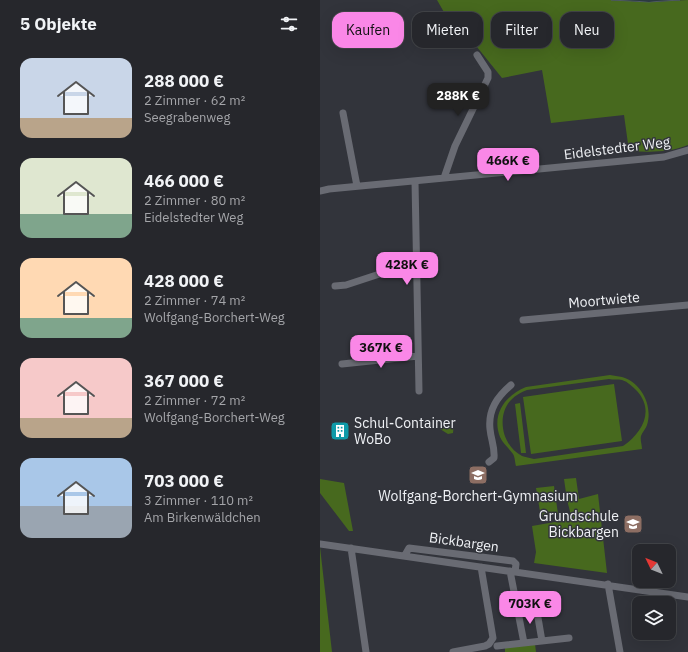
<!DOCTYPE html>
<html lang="de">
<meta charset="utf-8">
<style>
body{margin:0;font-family:"IBM Plex Sans",sans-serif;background:#2e2f34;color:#f1f3f6;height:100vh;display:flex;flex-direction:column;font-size:15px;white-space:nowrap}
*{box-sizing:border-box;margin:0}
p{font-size:13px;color:#a4a5a9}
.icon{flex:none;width:22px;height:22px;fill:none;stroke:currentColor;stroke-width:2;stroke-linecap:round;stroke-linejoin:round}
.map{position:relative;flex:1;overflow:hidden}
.panel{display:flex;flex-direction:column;background:#26272c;width:320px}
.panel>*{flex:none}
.banner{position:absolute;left:12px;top:12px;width:296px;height:36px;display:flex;gap:8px}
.needle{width:26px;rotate:313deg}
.fabs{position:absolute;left:312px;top:544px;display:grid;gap:8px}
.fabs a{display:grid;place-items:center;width:44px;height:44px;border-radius:8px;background:#26272c;box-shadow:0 4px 16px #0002,0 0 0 1px #424448;font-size:20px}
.price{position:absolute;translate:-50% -34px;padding:0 9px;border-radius:8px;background:#fa87e7;color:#111;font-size:13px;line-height:26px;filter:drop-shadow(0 1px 2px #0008)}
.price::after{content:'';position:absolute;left:50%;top:24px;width:12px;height:9px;margin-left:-6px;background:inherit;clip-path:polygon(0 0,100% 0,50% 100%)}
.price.selected{background:#222;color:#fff}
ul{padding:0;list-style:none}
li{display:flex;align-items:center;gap:12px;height:100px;padding:0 20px}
li span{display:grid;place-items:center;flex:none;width:112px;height:80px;border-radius:12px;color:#555}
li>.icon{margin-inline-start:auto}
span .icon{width:48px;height:48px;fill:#fffc;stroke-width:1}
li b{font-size:17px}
h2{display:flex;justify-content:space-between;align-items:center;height:48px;padding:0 20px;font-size:17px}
.pill{padding:0 14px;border-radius:12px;background:#26272c;box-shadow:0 4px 16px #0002,0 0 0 1px #424448;font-size:14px;line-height:36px}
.pill.selected{background:#fa87e7;color:#111}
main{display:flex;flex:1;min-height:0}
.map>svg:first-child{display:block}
.green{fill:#47691e;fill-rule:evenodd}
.water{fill:#091b20;stroke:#4e5b60}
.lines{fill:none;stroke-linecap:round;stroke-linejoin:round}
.minor{stroke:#696b73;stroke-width:7}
.labels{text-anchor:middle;stroke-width:3;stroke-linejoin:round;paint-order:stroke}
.street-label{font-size:14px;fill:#eff1f5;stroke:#32343b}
.poi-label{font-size:14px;fill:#eff1f5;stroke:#32343b;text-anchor:start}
</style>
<main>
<section class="panel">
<h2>5 Objekte<svg class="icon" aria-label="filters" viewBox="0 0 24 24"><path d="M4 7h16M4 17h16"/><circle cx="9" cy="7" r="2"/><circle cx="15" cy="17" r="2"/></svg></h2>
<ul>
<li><span style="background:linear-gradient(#c9d6e8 75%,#b9a48a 0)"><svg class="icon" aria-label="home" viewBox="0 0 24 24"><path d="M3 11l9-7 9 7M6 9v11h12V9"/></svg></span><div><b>288 000 €</b><p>2 Zimmer · 62 m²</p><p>Seegrabenweg</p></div></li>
<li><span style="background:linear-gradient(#dfe7d0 70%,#7fa58c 0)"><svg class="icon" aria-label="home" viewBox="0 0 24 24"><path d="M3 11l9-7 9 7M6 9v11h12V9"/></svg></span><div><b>466 000 €</b><p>2 Zimmer · 80 m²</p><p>Eidelstedter Weg</p></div></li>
<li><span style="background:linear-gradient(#ffd9b3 75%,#7fa58c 0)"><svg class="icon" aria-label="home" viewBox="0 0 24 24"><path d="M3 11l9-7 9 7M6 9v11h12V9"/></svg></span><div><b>428 000 €</b><p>2 Zimmer · 74 m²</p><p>Wolfgang-Borchert-Weg</p></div></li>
<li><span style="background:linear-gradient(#f6c9c9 75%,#b9a48a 0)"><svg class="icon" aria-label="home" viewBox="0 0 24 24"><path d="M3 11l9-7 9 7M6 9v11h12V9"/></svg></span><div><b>367 000 €</b><p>2 Zimmer · 72 m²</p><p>Wolfgang-Borchert-Weg</p></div></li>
<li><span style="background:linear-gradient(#a9c7e8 60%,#9aa5b1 0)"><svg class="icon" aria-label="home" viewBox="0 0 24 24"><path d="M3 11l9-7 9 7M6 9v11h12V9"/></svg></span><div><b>703 000 €</b><p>3 Zimmer · 110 m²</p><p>Am Birkenwäldchen</p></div></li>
</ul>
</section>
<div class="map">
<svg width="368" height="652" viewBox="0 0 368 652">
<rect width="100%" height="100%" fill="#32343b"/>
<path class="green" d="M117 0H291L329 2 368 0V145C348 153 330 152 309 151L304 115 231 123 222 70 182 78 157 47H144Z
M290 375C294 376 298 376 302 377 322 383 333 406 327 425 326 429 322 432 321 436 320 440 322 445 322 449L196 466C195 463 195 457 193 454 189 448 183 444 180 437 171 414 186 395 206 387ZM289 379C293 380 298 379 302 380 308 382 312 386 317 391 335 411 322 433 303 446L214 459C210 458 205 457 202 456 182 446 176 416 191 400 196 395 201 392 207 390Z
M294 384 302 441 211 454 203 397Z
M200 403 206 453H201L195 404Z
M129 420H132L134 423 133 433 128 434 120 429 121 426Z
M256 478 259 499 278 494 287 573 214 563 216 552 212 526 252 519 247 500 244 479Z
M0 479 24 483 33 531H29L0 493Z
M234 486 238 514 221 517 216 488Z
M0 547 12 652H0Z
M215 644 216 652H185V648Z"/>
<path class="water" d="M291 0H360L329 2Z"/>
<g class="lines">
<path class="minor" d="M23 113 37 186
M124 178 135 146 168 78V72L157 55
M95 181 99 391
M0 191 9 189 344 157 368 150
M15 286 26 285 96 262
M203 320 368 305
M22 364 98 356
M169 462 174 458C175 447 171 440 170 429 168 410 177 397 191 385
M0 544 368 597
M31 548 46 652
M85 555 89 548 193 561 196 564 195 572
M190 571 204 643
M288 584 300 652
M216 606 222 641
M177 646 249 638
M133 652 165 646 169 644 173 638 161 567"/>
</g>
<defs>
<symbol id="building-square" viewBox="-11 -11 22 22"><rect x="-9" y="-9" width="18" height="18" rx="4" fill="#0f9aa8" stroke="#32343b"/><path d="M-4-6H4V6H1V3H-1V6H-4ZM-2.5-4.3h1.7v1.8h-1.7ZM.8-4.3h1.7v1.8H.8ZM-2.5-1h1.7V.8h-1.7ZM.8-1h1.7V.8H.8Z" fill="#fff"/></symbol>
<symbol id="school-square" viewBox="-11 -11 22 22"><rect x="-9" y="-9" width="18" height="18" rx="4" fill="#8d6e63" stroke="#32343b"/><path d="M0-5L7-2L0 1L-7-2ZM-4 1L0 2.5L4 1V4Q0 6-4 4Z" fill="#fff"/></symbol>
</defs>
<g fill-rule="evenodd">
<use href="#building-square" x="9" y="420" width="22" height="22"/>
<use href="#school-square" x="147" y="464" width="22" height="22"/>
<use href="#school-square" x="302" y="513" width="22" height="22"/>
</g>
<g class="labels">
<g class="street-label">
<text transform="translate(297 148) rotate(-7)" y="5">Eidelstedter Weg</text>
<text transform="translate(284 300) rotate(-5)" y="5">Moortwiete</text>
<text transform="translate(144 542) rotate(8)" y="5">Bickbargen</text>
</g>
<g class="poi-label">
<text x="34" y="428">Schul-Container<tspan x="34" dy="16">WoBo</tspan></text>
<text x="158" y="501" text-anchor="middle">Wolfgang-Borchert-Gymnasium</text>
<text x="299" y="521" text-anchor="end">Grundschule<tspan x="299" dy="16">Bickbargen</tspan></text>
</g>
</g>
</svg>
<div class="fabs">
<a><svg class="needle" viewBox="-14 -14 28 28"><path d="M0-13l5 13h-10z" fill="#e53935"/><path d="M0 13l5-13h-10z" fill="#a4a5a9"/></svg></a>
<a><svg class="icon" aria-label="layers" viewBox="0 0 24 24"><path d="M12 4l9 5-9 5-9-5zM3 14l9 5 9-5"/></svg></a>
</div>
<b class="price selected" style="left:138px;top:117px">288K €</b>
<b class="price" style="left:188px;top:182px">466K €</b>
<b class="price" style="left:87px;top:286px">428K €</b>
<b class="price" style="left:61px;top:369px">367K €</b>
<b class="price" style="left:210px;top:625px">703K €</b>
<div class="banner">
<a class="pill selected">Kaufen</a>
<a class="pill">Mieten</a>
<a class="pill">Filter</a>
<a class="pill">Neu</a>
</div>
</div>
</main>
